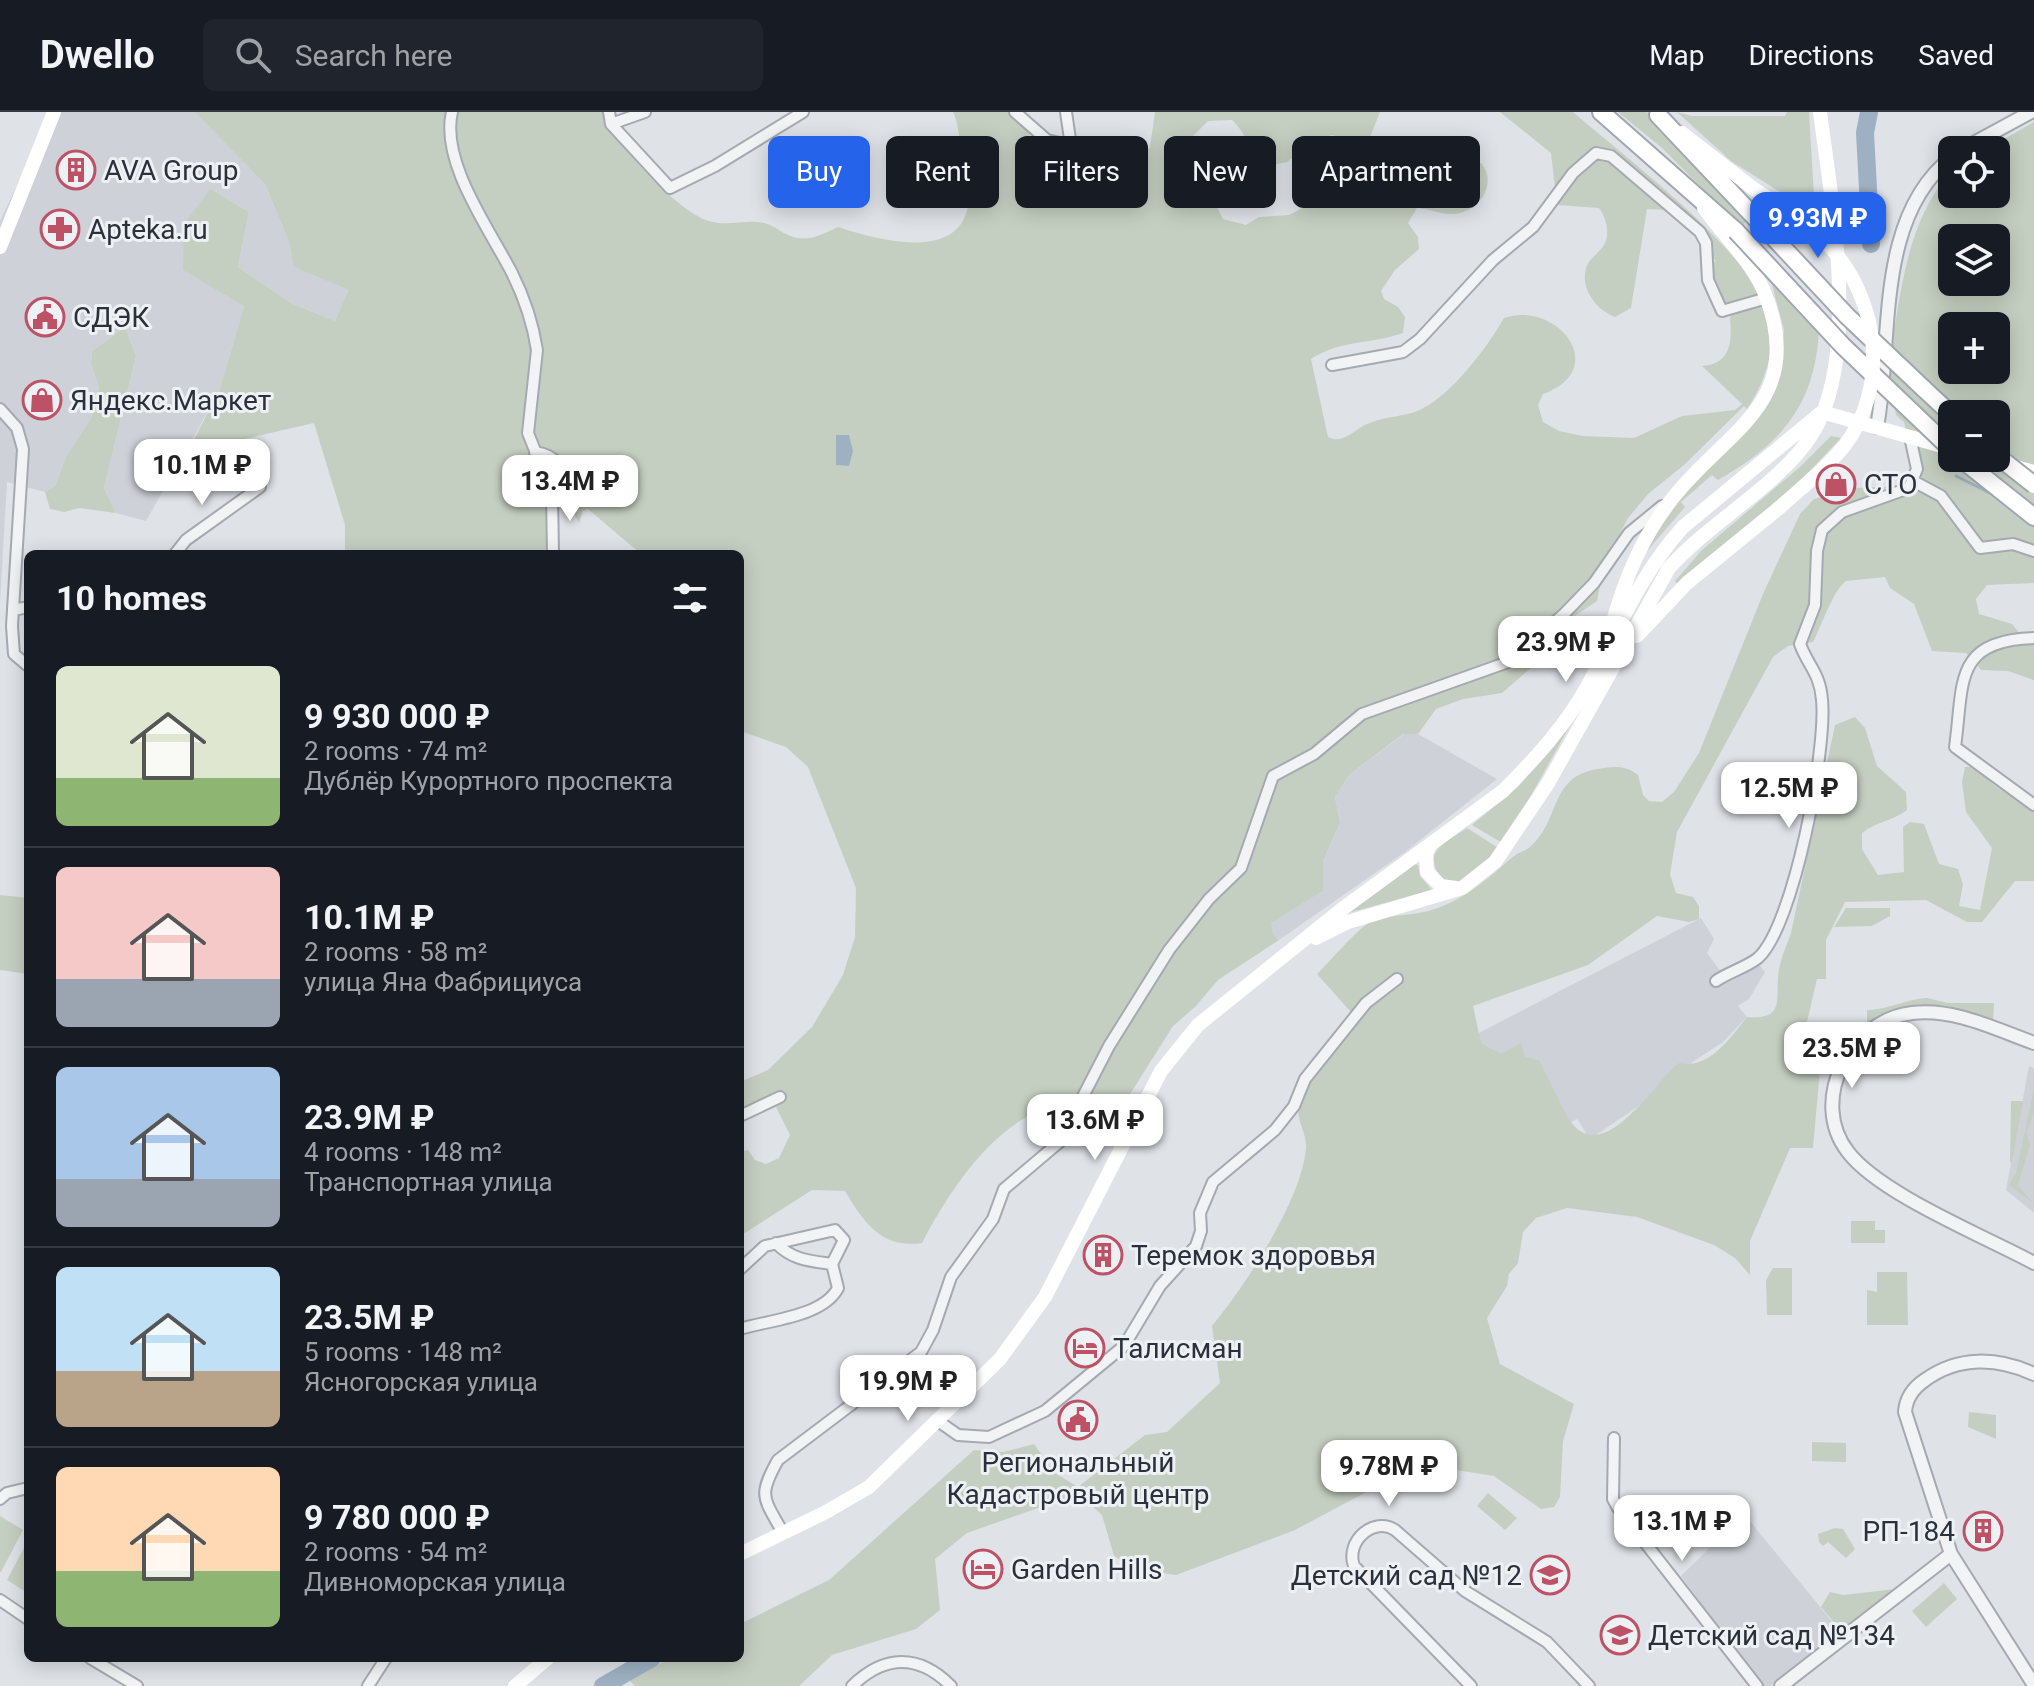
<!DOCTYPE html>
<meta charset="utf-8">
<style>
body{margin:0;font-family:Roboto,sans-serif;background:#20242c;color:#f1f3f6;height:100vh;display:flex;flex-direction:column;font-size:30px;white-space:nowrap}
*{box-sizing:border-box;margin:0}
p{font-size:26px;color:#9ea1a6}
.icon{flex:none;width:44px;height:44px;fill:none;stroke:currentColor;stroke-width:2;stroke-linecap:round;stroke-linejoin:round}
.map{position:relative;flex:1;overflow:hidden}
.sheet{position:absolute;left:24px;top:438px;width:720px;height:1112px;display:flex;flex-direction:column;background:#171b24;border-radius:12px;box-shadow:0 4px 20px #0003}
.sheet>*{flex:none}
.top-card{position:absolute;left:768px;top:24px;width:760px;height:72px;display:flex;gap:16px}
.fabs{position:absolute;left:1938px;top:24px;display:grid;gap:16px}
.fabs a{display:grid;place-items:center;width:72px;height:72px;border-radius:12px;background:#171b24;box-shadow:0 4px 20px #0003;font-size:40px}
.price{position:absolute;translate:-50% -68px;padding:0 18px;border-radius:16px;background:#fff;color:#222;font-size:26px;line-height:52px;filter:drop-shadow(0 2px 4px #0008)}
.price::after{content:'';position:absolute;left:50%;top:48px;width:24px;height:18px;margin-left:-12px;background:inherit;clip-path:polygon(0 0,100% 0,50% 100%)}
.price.selected{background:#2563eb;color:#fff}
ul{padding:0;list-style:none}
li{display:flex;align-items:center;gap:24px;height:200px;padding:0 32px}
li+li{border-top:2px solid #363941}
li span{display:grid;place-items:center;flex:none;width:224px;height:160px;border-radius:12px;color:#555}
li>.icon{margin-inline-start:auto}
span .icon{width:96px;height:96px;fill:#fffc;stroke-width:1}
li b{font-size:34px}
h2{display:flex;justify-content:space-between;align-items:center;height:96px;padding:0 32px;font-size:34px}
.chip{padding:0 28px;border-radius:12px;background:#171b24;box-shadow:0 4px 20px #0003;font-size:28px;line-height:72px}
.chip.selected{background:#2563eb;color:#fff}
header{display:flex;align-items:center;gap:48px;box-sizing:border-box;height:112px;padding:0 40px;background:#171b24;border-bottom:2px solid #363941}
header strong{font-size:38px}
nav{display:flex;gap:44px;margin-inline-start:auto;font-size:28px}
.search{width:560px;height:72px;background:#20242c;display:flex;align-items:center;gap:20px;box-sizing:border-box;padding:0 28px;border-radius:12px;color:#9ea1a6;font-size:30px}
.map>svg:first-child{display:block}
.built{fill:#ced2d8}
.green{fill:#c5cfc1;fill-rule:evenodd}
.water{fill:#9eb1c2}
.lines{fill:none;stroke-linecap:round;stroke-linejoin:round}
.stream{stroke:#9eb1c2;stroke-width:3}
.river{stroke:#9eb1c2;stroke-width:18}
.minor-casing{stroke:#a5a9b0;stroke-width:14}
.tertiary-casing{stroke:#a5a9b0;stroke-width:16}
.primary-casing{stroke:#a0a7b1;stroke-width:20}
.minor{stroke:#f1f3f5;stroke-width:10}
.tertiary{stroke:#f1f3f5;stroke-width:12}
.secondary{stroke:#fff;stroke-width:14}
.primary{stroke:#fff;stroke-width:16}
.primary-bridge-casing{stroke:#a0a7b1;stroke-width:20;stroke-linecap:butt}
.secondary-bridge{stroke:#fff;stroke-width:14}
.primary-bridge{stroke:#fff;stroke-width:16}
.labels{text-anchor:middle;stroke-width:6;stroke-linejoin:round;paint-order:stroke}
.poi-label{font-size:28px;fill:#2a313c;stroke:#eef1f4;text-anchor:start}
</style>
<header>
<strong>Dwello</strong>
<div class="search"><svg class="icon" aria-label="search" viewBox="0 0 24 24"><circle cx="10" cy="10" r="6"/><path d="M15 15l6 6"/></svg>Search here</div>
<nav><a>Map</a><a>Directions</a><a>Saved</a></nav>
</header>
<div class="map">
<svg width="2034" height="1574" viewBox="0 0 2034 1574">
<rect width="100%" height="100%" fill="#dfe2e7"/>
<path class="built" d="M52 0H194L265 72 289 130 295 155 348 178 335 209 291 191 238 155 249 100 210 78 244 194 219 280 146 409 116 401 104 376 136 244 125 215 92 239 91 252 99 276 91 306 66 345 55 374 45 380 7 370 0 491V109Z
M1404 622H1418L1497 667 1405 740 1279 828 1273 822 1270 811 1323 779V749L1340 711 1335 685 1349 663Z
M1701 806 1714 827 1707 841 1721 860 1753 845 1765 860 1749 887 1738 894 1747 905 1723 930 1694 949 1636 996 1590 1027 1577 1007 1563 1015 1486 954 1471 925Z
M2029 954 2034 956V1101L2006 1078Z
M1744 1402 1840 1519 1770 1574H1763L1681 1464Z"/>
<path class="green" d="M194 0H604C613 31 678 100 709 109 728 115 746 107 764 111 771 112 780 119 786 122 805 132 821 123 838 115 910 139 993 148 963 42 959 29 959 12 953 0H1011C1023 10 1029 26 1040 35 1051 44 1065 42 1075 51H1136L1150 35 1155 0H1380L1368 30 1350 32 1333 23 1315 27 1287 50 1267 54C1245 37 1251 26 1232 8L1208 9 1179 38 1183 64 1211 84 1223 107 1246 113 1259 105 1289 103 1363 65 1419 61 1441 51H1481C1498 71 1480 99 1455 102 1442 103 1430 97 1417 96L1408 111 1418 125 1419 137 1395 158 1381 179 1384 187 1398 195 1405 205 1403 221C1369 233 1342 227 1311 247L1328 325C1343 333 1353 318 1367 312 1382 305 1399 305 1415 300 1448 288 1487 236 1504 206 1557 188 1612 257 1543 282L1538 293 1543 310 1559 319 1582 324 1634 326 1682 304 1735 298 1742 292 1702 254C1732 252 1732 228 1730 205L1736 200C1719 191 1711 170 1712 151L1716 149 1673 98 1647 97 1631 196 1615 205C1597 198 1580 178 1586 156 1589 146 1601 140 1605 131 1610 120 1606 105 1599 96L1557 93 1551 41 1500 0H1573C1623 44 1760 145 1770 209 1775 241 1765 270 1747 297L1744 294 1684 353 1648 382 1628 406 1604 453 1597 489 1566 510 1555 535 1502 581 1463 587 1436 597 1418 622H1403L1349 663 1335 685 1340 711 1323 749V779L1271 811 1273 822 1279 828 1218 868 1195 895 1173 914 1120 998C1027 961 959 1060 922 1131 882 1137 864 1111 845 1079L812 1078 740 1124V1040L748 1038 755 1048 766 1052 779 1046 790 1023 770 983 740 998V970L768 958 812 915 843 863 855 825 856 776 808 655 786 635 740 619V442H641L588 397 583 399 579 411 568 390 557 393 558 442H345V413L314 311 187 340 219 280 244 194 183 158 184 112 210 77 249 100 238 155 291 191 335 209 348 178 294 155 289 130 265 72Z
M1618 0H1647L1747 108 1741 115 1662 36Z
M1677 0 1691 4H1785L1787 0H1809L1815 102 1731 49Z
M2034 10V471L1987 473 1976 487 1979 502 2012 512 2026 529 2034 533V568L2008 559 1981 558 1966 541 1932 539 1914 492 1890 476 1885 465 1846 469C1832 480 1822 513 1813 530L1788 534 1773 545 1677 720 1670 762 1676 781 1693 785 1699 794V807L1689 810 1657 804 1588 853 1473 894 1481 931 1501 942 1521 931 1525 945 1539 948 1542 954C1551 970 1558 988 1567 1004 1601 1063 1656 967 1679 951 1709 958 1731 925 1747 905 1788 908 1774 885 1779 858 1781 845 1787 833 1791 821L1835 613 1855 605 1865 616 1877 654 1906 680 1907 698C1892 709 1876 710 1862 721V737L1878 763 1904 760 1903 715 1910 710 1924 712 1939 752 1958 757 1963 772 1959 794 1980 798 1992 736 1966 700 1962 670 1965 655H1975L1995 674 2034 699V769H2015L1982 810H1967L1926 788 1845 790 1826 828V867H1817L1803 927 1824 928V917H1847V927L1841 928 1820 958 1813 1036H1790L1750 1129V1163L1735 1146 1714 1133 1637 1105 1567 1096 1536 1106 1523 1120 1518 1151 1509 1162 1507 1174 1487 1206 1500 1252 1574 1292 1563 1329 1560 1385 1554 1395 1541 1397 1494 1364 1450 1357 1372 1377 1295 1418 1176 1463 1134 1457 1114 1444 1102 1403 1085 1388 1055 1390 967 1421 935 1447 940 1498 916 1517 832 1543 799 1574H635L628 1567 671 1546H740V1512L829 1468 974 1338 1003 1340 1034 1332 1055 1361 1078 1375 1145 1323 1167 1320 1220 1271 1212 1214C1244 1175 1302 1088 1306 1036 1307 1018 1291 1003 1302 983 1321 951 1344 940 1350 899L1317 862C1330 850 1359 814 1374 808 1391 802 1411 804 1428 799 1464 789 1487 767 1514 744 1519 740 1526 739 1530 735 1563 706 1547 662 1604 656 1617 654 1627 654 1638 663L1643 683 1649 689 1662 690 1674 680 1699 641 1763 482 1800 402 1814 387 1856 376 1896 374 1910 362V336L1904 310 1896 303 1888 259 1890 216 1895 213C1904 157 1913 102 1952 58V82H1996V38H1985ZM1952 126H1996V170H1952ZM1952 214H1996V258H1952ZM1952 302H1996V346H1952Z
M1772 173 1819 217C1816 291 1782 332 1718 368L1712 363 1681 390 1685 395 1648 438 1642 434 1780 264 1784 218Z
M125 215 136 244 104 376 116 401 79 396 64 400 50 397 45 380 55 374 66 345 91 306 99 276 91 252 92 239Z
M1831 324 1841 326 1805 364 1680 474 1675 469 1701 439 1801 354Z
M1570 608 1572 610 1504 732 1472 713 1519 674Z
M1467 716 1500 737 1461 771 1443 768C1420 740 1445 731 1467 716Z
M1413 752 1418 753 1420 764 1432 778 1348 801Z
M0 783 28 786V862L0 858Z
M1846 796H1890V804L1872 814 1834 815Z
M1927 886 1948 891H1994L1993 909C1947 892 1910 883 1867 911V898C1888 898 1906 887 1927 886Z
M2034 976V1000L2027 1020 2030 1033 2018 1073 2034 1092 2009 1073 2016 1061Z
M2011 989H2023L2012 1050H2010Z
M1851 1109H1875V1118H1885V1131H1851Z
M1773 1156H1792V1203H1767L1766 1168Z
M1877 1160H1907L1908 1213H1867V1178L1877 1180Z
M1969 1300 1996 1303V1327L1968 1315Z
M1812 1330 1846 1331V1350L1812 1349Z
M1488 1381 1517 1406 1505 1418 1477 1394Z
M0 1404 23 1418 1 1460 0 1459Z
M1835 1416 1843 1417 1855 1437 1846 1446 1828 1430 1823 1434 1819 1430 1818 1422Z
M25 1434H28L26 1480 7 1468Z
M1944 1471 1957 1487 1926 1515 1912 1499Z
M1896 1477 1843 1521 1821 1495 1830 1480 1843 1483Z"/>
<path class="water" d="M836 323H849L853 339 849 354 836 353Z"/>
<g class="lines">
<path class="stream" d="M1956 364 1994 383"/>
<path class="river" d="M1869 0 1865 21 1871 132
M603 1574 652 1546"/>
<defs>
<path id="minor" d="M452 0C440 50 490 118 512 161 524 185 533 212 537 238L528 321 552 381 553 442
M609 0 611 12 670 76 715 54 803 0
M1015 0 1047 28 1071 34 1066 0
M611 12 645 0
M1332 253 1403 240 1420 227 1493 148 1533 115 1573 61 1596 41 1611 44 1700 120 1706 131 1708 168 1722 199 1767 186
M0 297 17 316 23 337 12 514 14 542 28 554
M535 340C554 343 575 360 560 378
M1915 370 1941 384 1980 436 2013 432 2034 439
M175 442 186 428 260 375
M14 498 28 495
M2034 526C1953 529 1964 570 1955 635L2034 693
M1716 869C1729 860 1747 855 1758 846 1794 814 1827 636 1822 588 1820 561 1808 554 1800 532L1815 493 1817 439 1822 418 1842 400 1909 376 1917 357 1910 325
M740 1004 780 985
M776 1131C792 1148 810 1149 832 1152
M740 1157 765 1134 835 1118 844 1128 832 1152 838 1176C823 1205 768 1208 740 1217
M938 1309 958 1323 989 1325 1045 1299 1124 1234 1160 1174 1196 1134 1201 1119 1200 1101 1213 1070 1275 1018 1294 994 1305 967 1366 891 1397 867
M1614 1326 1613 1387 1618 1396 1757 1574
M0 1387 7 1381 28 1376
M783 1421C764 1386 757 1385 778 1348L921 1240 933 1218 951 1165 993 1107 1004 1077 1069 1022 1076 998 1109 934 1169 838 1209 787 1241 756 1273 664 1314 642 1362 602 1511 549 1564 502 1594 471 1629 421 1662 394
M0 1488 28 1507
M90 1546 137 1574
M368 1574 386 1546
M852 1574C884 1543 918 1541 951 1574
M1471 1574 1354 1454C1345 1429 1374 1404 1395 1418L1465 1479 1547 1530 1589 1574"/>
<path id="tertiary" d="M1961 38 2031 0
M1877 315C1893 229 1874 106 1952 45
M2034 931C1995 917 1954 896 1912 901 1850 908 1808 989 1848 1040 1880 1082 1984 1124 2034 1151
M2034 1262C1997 1245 1958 1244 1925 1268 1913 1276 1906 1286 1905 1300L1951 1442 2034 1573
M1781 1574 1951 1442"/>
<path id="primary" d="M1601 0 1736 119
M1658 3 1776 128
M1923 276 1952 303
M1960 346 2034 405"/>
</defs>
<use href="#minor" class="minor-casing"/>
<use href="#tertiary" class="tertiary-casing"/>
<use href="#primary" class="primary-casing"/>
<use href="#minor" class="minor"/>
<use href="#tertiary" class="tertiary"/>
<path class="secondary" d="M1682 21 1754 77
M0 135 54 0
M1822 300 1949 336
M1983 346 2034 360
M1612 513C1625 466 1642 425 1672 387 1725 319 1805 292 1767 187 1755 152 1725 126 1704 96
M1637 524 1687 471 1779 396
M1430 733 1426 742 1427 760 1441 774 1456 776
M1316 826 1348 810 1462 776 1495 750 1547 673 1669 456C1710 410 1779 373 1811 324 1862 246 1831 88 1820 0
M740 1442 826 1400 869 1375 1000 1247 1045 1185 1161 959 1198 913 1341 798 1503 679C1535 647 1566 613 1588 573 1617 519 1641 461 1683 415L1822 300
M515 1574 548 1546"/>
<use href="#primary" class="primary"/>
<defs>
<path id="primary-bridge" d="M1736 119 1843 234 1952 338
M1776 128 1847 204 1923 276
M1996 343 2034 373"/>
</defs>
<use href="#primary-bridge" class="primary-bridge-casing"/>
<path class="secondary-bridge" d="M1754 77C1781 95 1810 112 1831 136 1879 189 1889 275 1845 333 1826 357 1801 376 1779 396"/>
<use href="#primary-bridge" class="primary-bridge"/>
</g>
<defs>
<symbol id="building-ring" viewBox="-11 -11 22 22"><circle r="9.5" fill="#eef1f4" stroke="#bd5267" stroke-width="1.5"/><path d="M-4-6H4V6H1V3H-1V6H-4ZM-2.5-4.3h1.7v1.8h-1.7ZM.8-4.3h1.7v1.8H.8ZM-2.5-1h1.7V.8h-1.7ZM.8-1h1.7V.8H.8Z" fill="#bd5267"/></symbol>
<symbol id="pharmacy-ring" viewBox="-11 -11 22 22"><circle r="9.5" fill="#eef1f4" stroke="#bd5267" stroke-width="1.5"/><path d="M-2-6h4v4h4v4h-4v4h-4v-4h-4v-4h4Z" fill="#bd5267"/></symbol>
<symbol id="civic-ring" viewBox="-11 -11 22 22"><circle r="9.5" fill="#eef1f4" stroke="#bd5267" stroke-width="1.5"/><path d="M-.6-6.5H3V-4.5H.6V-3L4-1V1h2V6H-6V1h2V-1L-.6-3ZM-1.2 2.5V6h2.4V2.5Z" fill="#bd5267"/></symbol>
<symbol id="shop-ring" viewBox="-11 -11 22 22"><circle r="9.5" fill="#eef1f4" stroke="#bd5267" stroke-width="1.5"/><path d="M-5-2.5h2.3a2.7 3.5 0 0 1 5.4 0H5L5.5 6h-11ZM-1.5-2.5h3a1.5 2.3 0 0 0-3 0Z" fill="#bd5267"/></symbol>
<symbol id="hotel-ring" viewBox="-11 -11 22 22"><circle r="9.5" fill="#eef1f4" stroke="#bd5267" stroke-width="1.5"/><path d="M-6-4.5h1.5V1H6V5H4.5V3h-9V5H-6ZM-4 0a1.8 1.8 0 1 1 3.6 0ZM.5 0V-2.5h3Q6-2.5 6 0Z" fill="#bd5267"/></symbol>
<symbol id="school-ring" viewBox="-11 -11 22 22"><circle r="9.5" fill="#eef1f4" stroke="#bd5267" stroke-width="1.5"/><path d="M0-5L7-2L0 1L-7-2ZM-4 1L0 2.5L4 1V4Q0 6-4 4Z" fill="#bd5267"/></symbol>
</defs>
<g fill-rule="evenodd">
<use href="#building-ring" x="54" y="36" width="44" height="44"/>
<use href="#pharmacy-ring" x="38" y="95" width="44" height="44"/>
<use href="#civic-ring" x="23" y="183" width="44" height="44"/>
<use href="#shop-ring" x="20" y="266" width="44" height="44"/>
<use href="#shop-ring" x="1814" y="350" width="44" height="44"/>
<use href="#building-ring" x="1081" y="1121" width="44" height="44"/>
<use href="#hotel-ring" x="1063" y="1214" width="44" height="44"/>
<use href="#civic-ring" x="1056" y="1286" width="44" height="44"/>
<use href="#building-ring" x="1961" y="1397" width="44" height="44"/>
<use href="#hotel-ring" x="961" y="1435" width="44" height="44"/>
<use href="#school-ring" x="1528" y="1441" width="44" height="44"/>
<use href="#school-ring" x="1598" y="1501" width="44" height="44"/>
</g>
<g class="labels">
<g class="poi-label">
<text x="104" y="68">AVA Group</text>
<text x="88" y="127">Apteka.ru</text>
<text x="73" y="215">СДЭК</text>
<text x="70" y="298">Яндекс.Маркет</text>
<text x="1864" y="382">СТО</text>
<text x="1131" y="1153">Теремок здоровья</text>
<text x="1113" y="1246">Талисман</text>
<text x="1078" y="1360" text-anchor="middle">Региональный<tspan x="1078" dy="32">Кадастровый центр</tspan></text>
<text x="1955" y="1429" text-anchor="end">РП-184</text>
<text x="1011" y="1467">Garden Hills</text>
<text x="1522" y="1473" text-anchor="end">Детский сад №12</text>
<text x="1648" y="1533">Детский сад №134</text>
</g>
</g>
</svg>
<div class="fabs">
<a><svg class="icon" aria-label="locate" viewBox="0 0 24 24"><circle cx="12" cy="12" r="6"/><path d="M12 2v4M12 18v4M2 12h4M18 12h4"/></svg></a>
<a><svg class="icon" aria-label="layers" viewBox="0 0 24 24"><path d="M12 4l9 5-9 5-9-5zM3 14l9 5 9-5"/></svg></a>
<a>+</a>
<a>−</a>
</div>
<b class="price selected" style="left:1818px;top:148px">9.93M ₽</b>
<b class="price" style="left:202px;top:395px">10.1M ₽</b>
<b class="price" style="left:570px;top:411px">13.4M ₽</b>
<b class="price" style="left:1566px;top:572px">23.9M ₽</b>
<b class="price" style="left:1789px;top:718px">12.5M ₽</b>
<b class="price" style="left:1852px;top:978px">23.5M ₽</b>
<b class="price" style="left:1095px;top:1050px">13.6M ₽</b>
<b class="price" style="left:908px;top:1311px">19.9M ₽</b>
<b class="price" style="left:1389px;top:1396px">9.78M ₽</b>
<b class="price" style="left:1682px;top:1451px">13.1M ₽</b>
<div class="top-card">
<a class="chip selected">Buy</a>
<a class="chip">Rent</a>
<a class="chip">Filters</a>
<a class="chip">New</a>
<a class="chip">Apartment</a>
</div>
<section class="sheet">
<h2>10 homes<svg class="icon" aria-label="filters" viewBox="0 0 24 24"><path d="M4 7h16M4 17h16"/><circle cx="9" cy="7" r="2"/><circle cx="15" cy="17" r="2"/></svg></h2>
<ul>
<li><span style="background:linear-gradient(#dfe7d0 70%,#8fb573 0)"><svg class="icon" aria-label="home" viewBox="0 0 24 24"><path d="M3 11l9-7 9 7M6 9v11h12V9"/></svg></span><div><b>9 930 000 ₽</b><p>2 rooms · 74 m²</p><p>Дублёр Курортного проспекта</p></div></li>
<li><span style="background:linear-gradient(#f6c9c9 70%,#9aa5b1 0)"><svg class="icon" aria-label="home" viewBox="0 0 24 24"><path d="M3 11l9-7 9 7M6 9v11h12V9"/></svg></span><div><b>10.1M ₽</b><p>2 rooms · 58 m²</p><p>улица Яна Фабрициуса</p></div></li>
<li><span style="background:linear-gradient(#a9c7e8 70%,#9aa5b1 0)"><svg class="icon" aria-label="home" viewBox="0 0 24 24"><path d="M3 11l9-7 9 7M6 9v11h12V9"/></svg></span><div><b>23.9M ₽</b><p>4 rooms · 148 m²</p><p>Транспортная улица</p></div></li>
<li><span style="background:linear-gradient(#bfe0f5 65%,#b9a48a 0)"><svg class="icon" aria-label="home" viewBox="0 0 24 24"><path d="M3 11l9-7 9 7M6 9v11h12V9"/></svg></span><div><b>23.5M ₽</b><p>5 rooms · 148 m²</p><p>Ясногорская улица</p></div></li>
<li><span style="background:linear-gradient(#ffd9b3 65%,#8fb573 0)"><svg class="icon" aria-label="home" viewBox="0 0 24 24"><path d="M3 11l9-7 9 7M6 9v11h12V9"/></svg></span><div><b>9 780 000 ₽</b><p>2 rooms · 54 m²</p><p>Дивноморская улица</p></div></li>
</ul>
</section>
</div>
